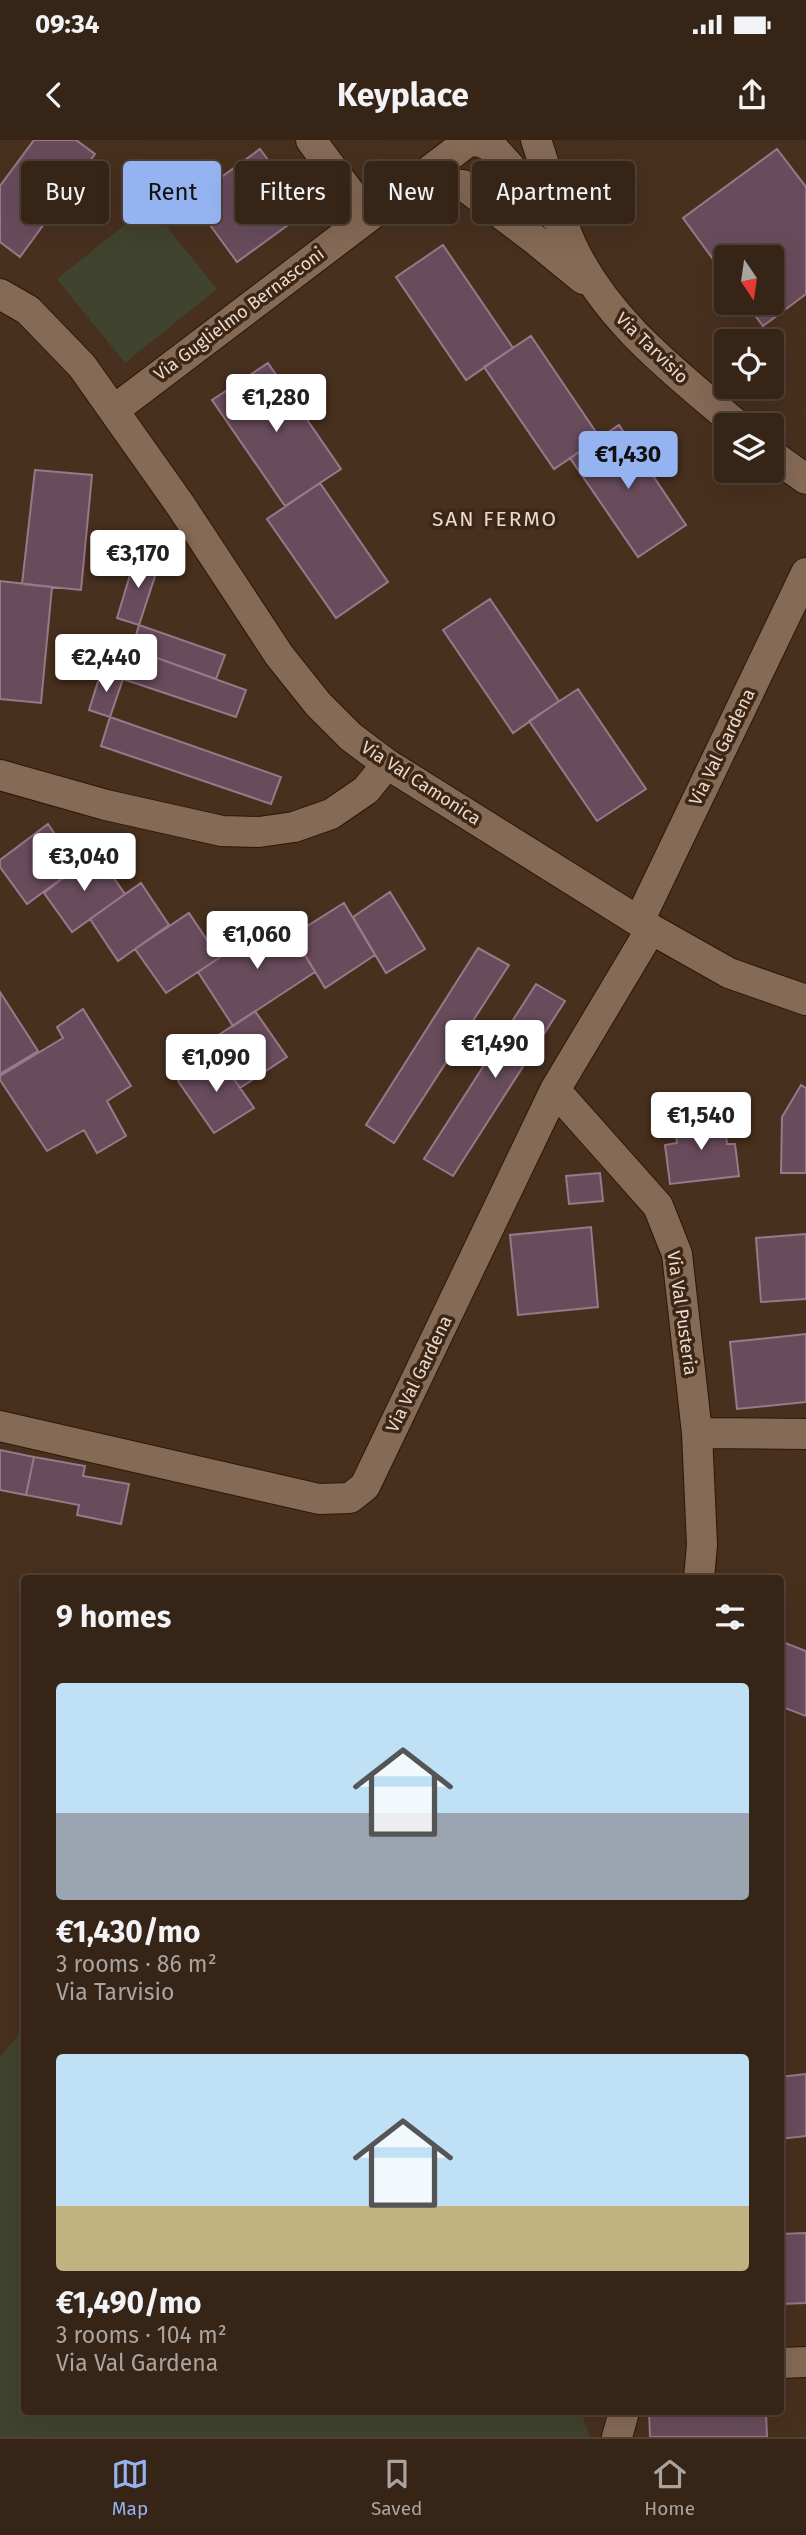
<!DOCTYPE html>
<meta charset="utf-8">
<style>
body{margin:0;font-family:"Fira Sans",sans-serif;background:#413023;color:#f1f3f6;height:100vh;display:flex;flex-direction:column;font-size:26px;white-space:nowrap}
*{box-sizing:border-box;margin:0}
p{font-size:23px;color:#aaa4a1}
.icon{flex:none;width:38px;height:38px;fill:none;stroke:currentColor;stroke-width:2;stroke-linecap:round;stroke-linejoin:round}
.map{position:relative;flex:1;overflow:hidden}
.sheet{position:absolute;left:21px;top:1435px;width:763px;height:840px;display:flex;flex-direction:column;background:#362416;border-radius:7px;box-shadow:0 7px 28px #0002,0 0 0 2px #504135}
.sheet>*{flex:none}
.guide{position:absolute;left:21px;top:21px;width:765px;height:63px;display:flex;gap:14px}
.needle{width:46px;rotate:167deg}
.fabs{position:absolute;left:714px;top:105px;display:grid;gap:14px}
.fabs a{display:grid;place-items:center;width:70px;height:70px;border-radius:7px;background:#362416;box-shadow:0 7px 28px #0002,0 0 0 2px #504135;font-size:35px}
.price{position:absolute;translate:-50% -60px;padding:0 16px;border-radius:7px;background:#fff;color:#222;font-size:23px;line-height:46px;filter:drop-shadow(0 2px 4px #0008)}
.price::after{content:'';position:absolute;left:50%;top:42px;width:21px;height:16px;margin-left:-10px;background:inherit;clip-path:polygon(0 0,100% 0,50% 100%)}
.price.selected{background:#95b2f1;color:#111}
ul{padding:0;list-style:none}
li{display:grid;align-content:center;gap:14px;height:371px;padding:0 35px}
li span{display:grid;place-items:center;height:217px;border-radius:7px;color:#555}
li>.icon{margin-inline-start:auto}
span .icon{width:126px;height:126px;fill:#fffc;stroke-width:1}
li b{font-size:30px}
h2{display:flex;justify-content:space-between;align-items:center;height:84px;padding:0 35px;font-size:30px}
.pill{padding:0 24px;border-radius:7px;background:#362416;box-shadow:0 7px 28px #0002,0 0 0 2px #504135;font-size:24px;line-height:63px}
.pill.selected{background:#95b2f1;color:#111}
.status{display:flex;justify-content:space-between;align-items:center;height:49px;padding:0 35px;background:#362416;direction:ltr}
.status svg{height:19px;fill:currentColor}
header{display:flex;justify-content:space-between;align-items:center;height:91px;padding:0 35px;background:#362416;font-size:32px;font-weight:700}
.menu{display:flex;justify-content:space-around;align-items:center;height:98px;border-top:2px solid #504135;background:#362416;font-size:19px;color:#aaa4a1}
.menu a{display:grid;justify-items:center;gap:4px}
.menu .selected{color:#95b2f1}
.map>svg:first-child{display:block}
.green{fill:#40432d}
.building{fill:#694c5c;stroke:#987889;stroke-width:2}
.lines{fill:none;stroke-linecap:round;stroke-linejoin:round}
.street-casing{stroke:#2d1706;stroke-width:32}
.street{stroke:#856a56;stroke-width:30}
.labels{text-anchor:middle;stroke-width:7;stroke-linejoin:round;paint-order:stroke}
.street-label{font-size:18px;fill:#e9d9ce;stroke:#3d2614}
.quarter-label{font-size:21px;letter-spacing:2px;fill:#e9d9ce;stroke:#3d2614}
</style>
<div class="status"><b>09:34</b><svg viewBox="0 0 49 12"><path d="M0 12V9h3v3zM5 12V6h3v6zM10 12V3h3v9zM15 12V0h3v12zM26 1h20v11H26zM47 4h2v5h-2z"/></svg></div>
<header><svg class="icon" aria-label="back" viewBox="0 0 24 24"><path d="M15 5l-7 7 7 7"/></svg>Keyplace<svg class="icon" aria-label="share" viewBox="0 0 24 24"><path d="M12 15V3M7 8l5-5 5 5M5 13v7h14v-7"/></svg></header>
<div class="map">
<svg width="806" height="2297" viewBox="0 0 806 2297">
<rect width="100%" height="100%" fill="#48301e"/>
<path class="green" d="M149 65 217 149 125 223 57 139Z
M24 1881V2272H581L590 2297H0V1917L19 1894Z"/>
<path class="building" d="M34 0H76L95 14 20 117 0 102V46Z
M260 9 306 72 237 122 191 59Z
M777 9 806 47V154L763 186 746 163H772V117H726V137L683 78Z
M443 105 513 208 466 240 396 137Z
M531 196 600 298 554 329 484 227Z
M268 223 341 329 285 366 212 260Z
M619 285 686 385 638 417 570 318Z
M35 330 92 335 81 450 22 444Z
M320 343 388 442 336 478 267 379Z
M136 415 159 424 139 485 117 478Z
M0 441 52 447 41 563 0 559Z
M490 459 559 561 513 593 443 490Z
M139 485 225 515 216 539 132 509Z
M132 509 246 550 236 577 123 539Z
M101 532 123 539 110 577 89 570Z
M578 549 646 649 597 681 529 581Z
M110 577 281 637 271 664 101 606Z
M48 684 77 727 27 764 0 727V720Z
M96 713 125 754 72 792 44 753Z
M141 743 169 785 118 821 90 779Z
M390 752 425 809 386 833 353 777Z
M344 763 375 815 325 848 293 795Z
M189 773 219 818 166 853 135 809Z
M281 776 315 832 233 886 198 832Z
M478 808 509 825 394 1003 366 985Z
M536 844 565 861 453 1036 424 1019Z
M0 852 38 911 0 934Z
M83 869 131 946 107 961 126 996 97 1013 84 990 47 1011 0 940V936L63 898 57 887Z
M255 871 287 917 240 948 208 902Z
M217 915 254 968 214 993 178 941Z
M801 945 806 948V1033H781L782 977Z
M724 975 727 1004H735L739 1036 670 1044 665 1005 677 1003 675 981Z
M600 1033 603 1061 569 1064 566 1036Z
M591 1087 598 1167 518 1175 510 1095Z
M806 1094V1159L761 1162 756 1098Z
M806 1194V1262L737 1269 730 1202Z
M0 1310 34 1317 26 1355 0 1350Z
M34 1317 85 1326 83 1336 129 1344 121 1384 77 1375 79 1365 26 1355Z
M780 1501 806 1511V1576L780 1566Z
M806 1934V1996L780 1999V1937Z
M806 2093V2163L781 2164 780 2169V2094Z
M649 2272H766L767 2297H650Z"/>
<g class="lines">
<defs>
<path id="street" d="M311 0 367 76
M536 0C548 35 557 73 572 106 608 182 675 232 737 285
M468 1 481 2 492 7 559 81
M407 52 432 44 463 45 533 98 583 139
M0 154 28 170 82 226 181 366 279 515 318 564 351 597 387 624 651 789 729 833 806 860
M114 270 470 0
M772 315 806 339
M0 635 106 665 222 691 259 692 294 687 331 674 366 650 387 624
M639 781 806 433
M555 950 658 1066 677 1114 697 1293 702 1405 699 1438
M0 1286 319 1359 350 1358 365 1346 555 950 651 789
M697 1293 806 1294
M780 2223 806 2222
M617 2297 624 2272"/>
</defs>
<use href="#street" class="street-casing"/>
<use href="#street" class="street"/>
</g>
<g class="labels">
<g class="street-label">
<text transform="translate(239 174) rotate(-37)" y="6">Via Guglielmo Bernasconi</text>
<text transform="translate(652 208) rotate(44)" y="6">Via Tarvisio</text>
<text transform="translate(722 607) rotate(-64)" y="6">Via Val Gardena</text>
<text transform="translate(421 643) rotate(33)" y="6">Via Val Camonica</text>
<text transform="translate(682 1173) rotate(82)" y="6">Via Val Pusteria</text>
<text transform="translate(419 1234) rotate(-64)" y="6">Via Val Gardena</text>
</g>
<g class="quarter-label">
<text x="495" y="386">SAN FERMO</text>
</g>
</g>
</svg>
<div class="fabs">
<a><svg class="needle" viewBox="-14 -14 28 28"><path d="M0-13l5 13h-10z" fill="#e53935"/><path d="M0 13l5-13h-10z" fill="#aaa4a1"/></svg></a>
<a><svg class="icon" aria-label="locate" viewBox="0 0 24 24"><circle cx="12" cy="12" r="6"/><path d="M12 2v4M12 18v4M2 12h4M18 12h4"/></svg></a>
<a><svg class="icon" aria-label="layers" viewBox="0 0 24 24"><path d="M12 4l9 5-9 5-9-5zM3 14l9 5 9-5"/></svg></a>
</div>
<b class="price" style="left:276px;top:294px">€1,280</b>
<b class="price selected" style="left:628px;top:351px">€1,430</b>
<b class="price" style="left:138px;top:450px">€3,170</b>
<b class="price" style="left:106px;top:554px">€2,440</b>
<b class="price" style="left:84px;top:753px">€3,040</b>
<b class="price" style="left:257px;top:831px">€1,060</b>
<b class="price" style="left:495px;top:940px">€1,490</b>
<b class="price" style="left:216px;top:954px">€1,090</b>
<b class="price" style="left:701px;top:1012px">€1,540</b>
<div class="guide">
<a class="pill">Buy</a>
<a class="pill selected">Rent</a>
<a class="pill">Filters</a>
<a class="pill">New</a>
<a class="pill">Apartment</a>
</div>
<section class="sheet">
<h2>9 homes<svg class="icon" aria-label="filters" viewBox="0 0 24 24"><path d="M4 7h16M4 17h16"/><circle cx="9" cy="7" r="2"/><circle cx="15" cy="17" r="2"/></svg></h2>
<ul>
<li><span style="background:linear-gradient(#bfe0f5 60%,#9aa5b1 0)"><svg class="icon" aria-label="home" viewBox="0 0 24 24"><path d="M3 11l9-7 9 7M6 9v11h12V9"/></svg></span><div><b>€1,430/mo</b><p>3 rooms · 86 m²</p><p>Via Tarvisio</p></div></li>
<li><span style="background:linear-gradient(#bfe0f5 70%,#c2b280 0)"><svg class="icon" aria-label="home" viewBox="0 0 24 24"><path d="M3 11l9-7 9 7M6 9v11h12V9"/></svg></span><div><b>€1,490/mo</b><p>3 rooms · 104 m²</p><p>Via Val Gardena</p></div></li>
</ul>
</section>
</div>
<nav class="menu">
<a class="selected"><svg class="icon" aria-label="map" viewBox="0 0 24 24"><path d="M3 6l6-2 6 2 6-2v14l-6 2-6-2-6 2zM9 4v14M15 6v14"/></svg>Map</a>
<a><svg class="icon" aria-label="saved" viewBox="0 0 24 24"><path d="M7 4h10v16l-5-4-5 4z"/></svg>Saved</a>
<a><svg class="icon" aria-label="home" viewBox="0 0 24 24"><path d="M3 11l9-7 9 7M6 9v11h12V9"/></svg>Home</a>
</nav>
